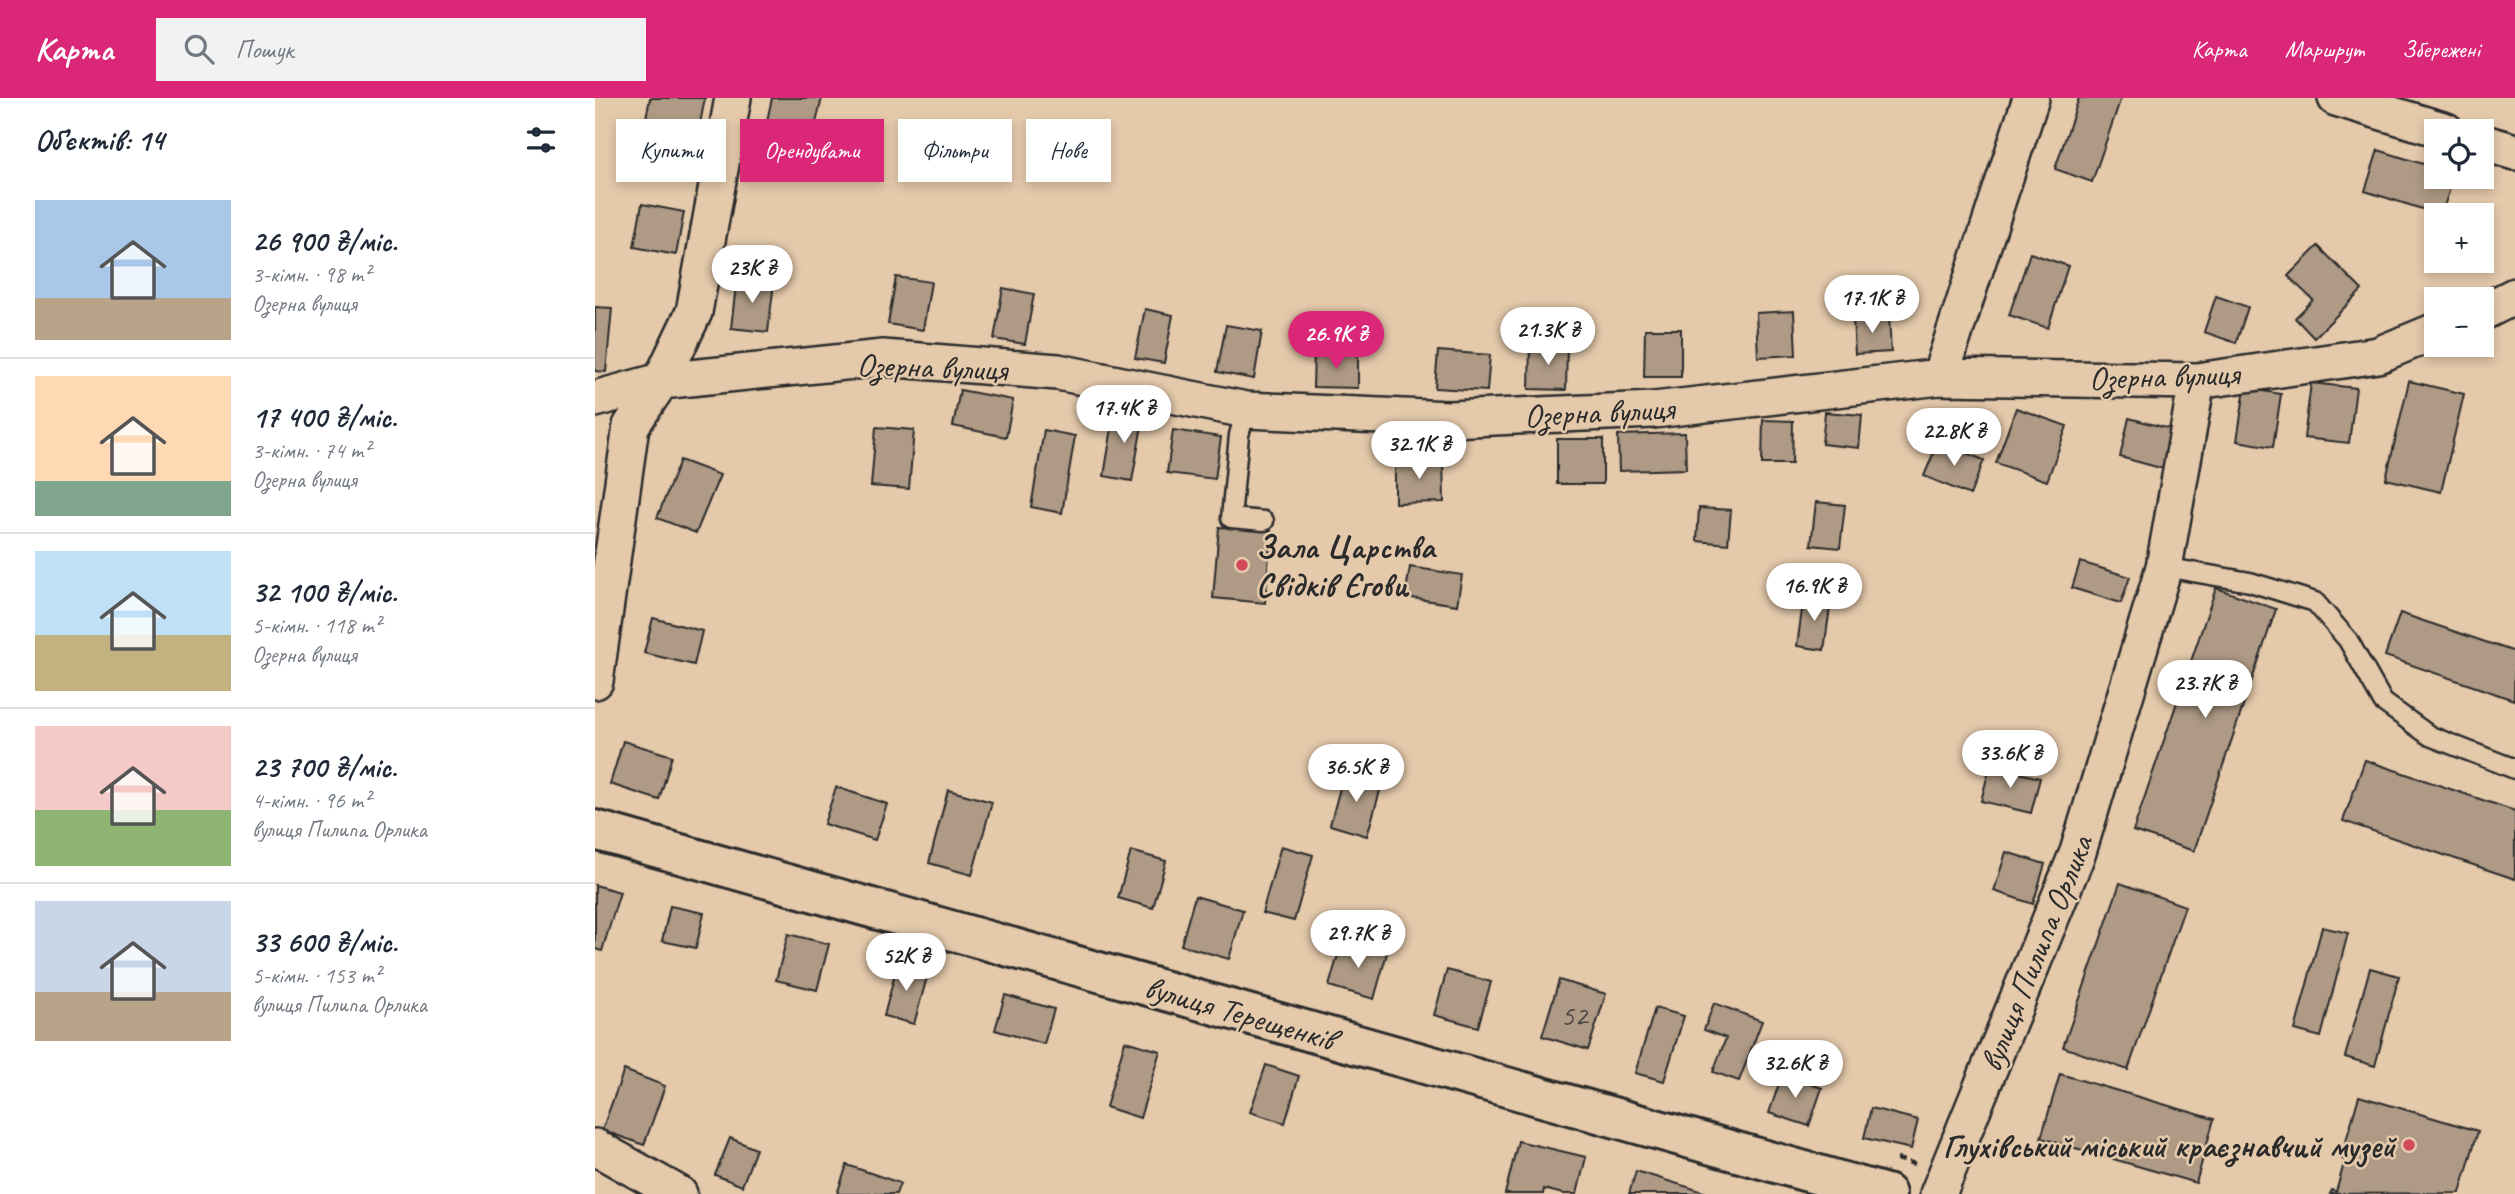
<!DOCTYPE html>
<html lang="uk">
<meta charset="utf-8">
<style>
body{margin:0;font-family:Caveat,sans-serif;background:#f2f2f3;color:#1f2937;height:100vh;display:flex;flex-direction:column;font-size:26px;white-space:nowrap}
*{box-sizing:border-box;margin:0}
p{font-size:23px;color:#747a83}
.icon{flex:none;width:38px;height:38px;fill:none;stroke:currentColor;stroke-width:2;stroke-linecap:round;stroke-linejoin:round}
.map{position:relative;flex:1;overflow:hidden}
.drawer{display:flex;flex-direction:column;background:#fff;width:595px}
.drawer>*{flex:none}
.guide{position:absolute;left:21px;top:21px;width:665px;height:63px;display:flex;gap:14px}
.buttons{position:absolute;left:1829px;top:21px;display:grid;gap:14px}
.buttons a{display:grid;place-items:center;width:70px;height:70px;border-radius:0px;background:#fff;box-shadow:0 4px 10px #0003;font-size:35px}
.price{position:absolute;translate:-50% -60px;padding:0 16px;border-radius:24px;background:#fff;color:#222;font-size:23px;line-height:46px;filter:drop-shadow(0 2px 4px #0008)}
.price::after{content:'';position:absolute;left:50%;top:42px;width:21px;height:16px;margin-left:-10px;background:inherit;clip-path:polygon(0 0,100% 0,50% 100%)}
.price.current{background:#db2777;color:#fff}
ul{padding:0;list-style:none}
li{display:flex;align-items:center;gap:21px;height:175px;padding:0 35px}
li+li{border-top:2px solid #e0e1e3}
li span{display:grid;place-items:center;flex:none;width:196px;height:140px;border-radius:0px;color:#555}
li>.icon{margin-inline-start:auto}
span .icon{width:84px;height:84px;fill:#fffc;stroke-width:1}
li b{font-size:30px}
h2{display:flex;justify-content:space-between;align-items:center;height:84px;padding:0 35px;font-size:30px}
.pill{padding:0 24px;border-radius:0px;background:#fff;box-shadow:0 4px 10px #0003;font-size:24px;line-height:63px}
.pill.current{background:#db2777;color:#fff}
header{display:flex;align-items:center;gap:42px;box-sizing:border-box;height:98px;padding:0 35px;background:#db2777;color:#fff}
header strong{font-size:33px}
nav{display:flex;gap:38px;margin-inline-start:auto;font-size:24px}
.search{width:490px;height:63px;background:#f2f2f3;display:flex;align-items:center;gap:18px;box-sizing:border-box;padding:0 24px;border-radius:0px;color:#747a83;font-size:26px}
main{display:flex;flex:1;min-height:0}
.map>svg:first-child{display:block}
.building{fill:#ae9a85;stroke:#2b2b2b;stroke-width:2}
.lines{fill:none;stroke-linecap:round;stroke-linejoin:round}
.lane-casing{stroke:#2b2b2b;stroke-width:23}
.street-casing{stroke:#2b2b2b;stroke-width:40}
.primary-casing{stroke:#2b2b2b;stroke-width:44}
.path{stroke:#2b2b2b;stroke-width:4.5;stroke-dasharray:7 5;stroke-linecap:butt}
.lane{stroke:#e4c9ab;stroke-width:18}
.street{stroke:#e4c9ab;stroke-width:35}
.primary{stroke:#e4c9ab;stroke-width:38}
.poi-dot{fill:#d1495b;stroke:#e4c9ab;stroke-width:2.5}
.labels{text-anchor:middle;stroke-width:5;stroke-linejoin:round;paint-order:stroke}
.number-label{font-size:30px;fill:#4c4742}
.street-label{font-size:33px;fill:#2b2b2b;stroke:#e4c9ab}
.poi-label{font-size:33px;font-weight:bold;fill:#2b2b2b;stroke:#e4c9ab;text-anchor:start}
</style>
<header>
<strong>Карта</strong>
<div class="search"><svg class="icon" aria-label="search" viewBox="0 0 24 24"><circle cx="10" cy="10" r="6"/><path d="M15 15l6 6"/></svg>Пошук</div>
<nav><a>Карта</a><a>Маршрут</a><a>Збережені</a></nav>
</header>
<main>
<section class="drawer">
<h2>Об’єктів: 14<svg class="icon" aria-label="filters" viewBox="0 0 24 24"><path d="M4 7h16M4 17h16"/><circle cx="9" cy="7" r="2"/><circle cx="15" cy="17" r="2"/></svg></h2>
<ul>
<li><span style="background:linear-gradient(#a9c7e8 70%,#b9a48a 0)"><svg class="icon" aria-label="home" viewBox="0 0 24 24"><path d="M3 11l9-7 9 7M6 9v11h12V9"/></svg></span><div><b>26 900 ₴/міс.</b><p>3-кімн. · 98 m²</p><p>Озерна вулиця</p></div></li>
<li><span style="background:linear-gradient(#ffd9b3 75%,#7fa58c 0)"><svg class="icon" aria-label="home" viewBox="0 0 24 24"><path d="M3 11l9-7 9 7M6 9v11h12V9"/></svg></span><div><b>17 400 ₴/міс.</b><p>3-кімн. · 74 m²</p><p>Озерна вулиця</p></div></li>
<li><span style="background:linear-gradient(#bfe0f5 60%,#c2b280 0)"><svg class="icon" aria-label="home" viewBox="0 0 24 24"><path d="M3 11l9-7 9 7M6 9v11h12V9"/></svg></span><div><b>32 100 ₴/міс.</b><p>5-кімн. · 118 m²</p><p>Озерна вулиця</p></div></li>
<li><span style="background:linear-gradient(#f6c9c9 60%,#8fb573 0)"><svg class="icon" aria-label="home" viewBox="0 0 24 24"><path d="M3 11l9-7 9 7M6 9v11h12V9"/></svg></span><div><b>23 700 ₴/міс.</b><p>4-кімн. · 96 m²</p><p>вулиця Пилипа Орлика</p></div></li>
<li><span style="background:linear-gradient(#c9d6e8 65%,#b9a48a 0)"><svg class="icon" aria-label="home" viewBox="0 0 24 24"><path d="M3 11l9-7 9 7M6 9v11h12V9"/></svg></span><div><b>33 600 ₴/міс.</b><p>5-кімн. · 153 m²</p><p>вулиця Пилипа Орлика</p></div></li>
</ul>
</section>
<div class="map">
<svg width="1920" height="1096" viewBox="0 0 1920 1096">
<rect width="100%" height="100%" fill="#e4c9ab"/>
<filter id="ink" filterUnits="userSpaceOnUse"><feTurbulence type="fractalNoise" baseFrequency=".0143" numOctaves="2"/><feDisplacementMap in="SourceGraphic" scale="14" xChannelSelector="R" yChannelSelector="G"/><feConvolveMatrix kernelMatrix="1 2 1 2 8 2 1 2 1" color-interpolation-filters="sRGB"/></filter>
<g filter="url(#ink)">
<path class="building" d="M55 0H110L103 36 50 25Z
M177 0H227L219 33 172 23Z
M1484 0H1526L1497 84 1460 71Z
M1783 52 1841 70V79H1859L1846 117 1770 93Z
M47 106 89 114 81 157 39 149Z
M1723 148 1767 192 1719 240 1700 220 1718 202 1693 178Z
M1435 155 1473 168 1453 230 1414 217Z
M142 179 179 184 173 234 136 230Z
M301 179 336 184 328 232 293 226Z
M408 190 439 196 430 246 399 241Z
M1621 198 1653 209 1641 245 1609 234Z
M0 209 17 210 11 274 0 273Z
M550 211 578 217 569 265 540 260Z
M1199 213 1201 257 1163 259 1161 215Z
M1294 218 1296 254 1260 256 1258 220Z
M631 227 667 233 659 281 622 274Z
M1050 231H1086V279H1049Z
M935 245 972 246 971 292 934 291Z
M843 253 895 257 892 293 840 290Z
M719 255 763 256V290L718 289Z
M1814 283 1869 296 1846 394 1791 381Z
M1716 285 1761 290 1754 345 1709 340Z
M1650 290 1686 296 1678 349 1642 343Z
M365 292 418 302 411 339 358 328Z
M1421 310 1472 328 1452 383 1401 365Z
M520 311 549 316 537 383 509 378Z
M1230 314 1267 317 1264 350 1227 346Z
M1534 320 1579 332 1569 371 1525 359Z
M1168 322 1198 323 1197 366H1167Z
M281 329 319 332 314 391 276 388Z
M449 332 480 338 467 415 436 409Z
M578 332 626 339 620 381 572 375Z
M1090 335 1091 371 1024 373 1023 337Z
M962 341H1008V386H962Z
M1343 344 1389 362 1375 397 1329 378Z
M848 360 849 404 800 405V361Z
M85 362 125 377 101 435 62 420Z
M1221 404 1250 407 1245 450 1216 447Z
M1104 410 1136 412 1133 446 1102 443Z
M624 429 676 433 670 505 618 500Z
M1485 464 1535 479 1526 505 1477 490Z
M815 469 867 477 862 507 810 499Z
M1621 490 1681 511 1599 753 1538 733Z
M1209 498 1236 502 1229 552 1202 548Z
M1805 515 1920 554 1919 602 1790 558Z
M58 520 107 533 99 567 49 555Z
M28 643 77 658 64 702 15 686Z
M1770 662 1920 713V781L1748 723Z
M1395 668 1445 680 1436 715 1386 703Z
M749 675 787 686 772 738 735 727Z
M241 689 292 706 280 742 229 726Z
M353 692 397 704 377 777 334 765Z
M686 748 718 757 699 823 667 815Z
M536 753 571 763 558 810 523 800Z
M1411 754 1450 766 1438 806 1399 793Z
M1525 785 1590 808 1533 972 1468 949Z
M0 787 25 794 7 853 0 851Z
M600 798 648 812 634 861 586 847Z
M75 808 109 815 101 850 67 843Z
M1727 829 1753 835 1726 939 1700 932Z
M193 836 234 846 222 892 181 882Z
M747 843 792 855 779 901 734 888Z
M303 864 334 872 319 926 289 918Z
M1775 870 1804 878 1780 968 1750 959Z
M852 872 896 884 883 929 839 917Z
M964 882 1011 896 993 952 947 938Z
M410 897 459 911 449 946 400 932Z
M1119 905 1167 923 1144 983 1118 974 1131 940 1109 932Z
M1060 910 1089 918 1069 983 1040 975Z
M530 943 565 953 545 1020 511 1009Z
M671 967 704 978 690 1025 655 1014Z
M29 972 70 988 49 1047 7 1032Z
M1465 976 1619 1021 1601 1085 1446 1040Z
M1187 977 1227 990 1214 1028 1174 1015Z
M1764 998 1883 1033 1865 1095 1735 1096 1737 1092 1741 1094 1750 1062 1746 1060Z
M1276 1010 1323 1022 1316 1051 1269 1040Z
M135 1040 161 1051 147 1088 120 1077Z
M923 1043 991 1059 982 1096H968L949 1091 948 1096H910Z
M252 1067 305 1085 301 1096H242Z
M1041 1073 1109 1094 1108 1096H1034Z"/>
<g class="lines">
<defs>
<path id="lane" d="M651 312 644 337 636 420 669 423
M1569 469 1655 484 1720 504 1753 542 1788 604 1835 638 1920 671"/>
<path id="street" d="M1741 0 1851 33
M1886 44 1920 54
M1886 215 1920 198
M1345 279 1436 0
M0 301 66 283 288 260 463 274 651 312 854 321 1059 312 1345 279 1602 283 1783 257 1841 233
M0 583 36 328 66 283 99 214 138 0
M0 1049 84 1096
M1343 1096 1483 754 1569 469 1602 283"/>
<path id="primary" d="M0 732 1291 1096"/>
</defs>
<use href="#lane" class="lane-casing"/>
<use href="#street" class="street-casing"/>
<use href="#primary" class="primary-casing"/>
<path class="path" d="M1302 1061 1320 1066"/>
<use href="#lane" class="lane"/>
<use href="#street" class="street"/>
<use href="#primary" class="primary"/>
</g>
</g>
<g class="poi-dot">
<circle cx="647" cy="467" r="7"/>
<circle cx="1814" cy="1047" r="7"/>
</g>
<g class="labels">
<g class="number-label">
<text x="979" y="927">52</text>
</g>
<g class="street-label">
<text transform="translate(337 268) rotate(2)" y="12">Озерна вулиця</text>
<text transform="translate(1569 277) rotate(-2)" y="12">Озерна вулиця</text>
<text transform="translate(1004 313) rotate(-3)" y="12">Озерна вулиця</text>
<text transform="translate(1440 855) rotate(-68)" y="12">вулиця Пилипа Орлика</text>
<text transform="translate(645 914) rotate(16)" y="12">вулиця Терещенків</text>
</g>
<g class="poi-label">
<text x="661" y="460">Зала Царства<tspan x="661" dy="38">Свідків Єгови</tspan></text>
<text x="1800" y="1059" text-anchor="end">Глухівський міський краєзнавчий музей</text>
</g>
</g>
</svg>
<div class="buttons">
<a><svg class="icon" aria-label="locate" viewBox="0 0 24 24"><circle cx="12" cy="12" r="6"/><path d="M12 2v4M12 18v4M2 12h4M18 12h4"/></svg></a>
<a>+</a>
<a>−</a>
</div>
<b class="price" style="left:157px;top:207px">23K ₴</b>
<b class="price" style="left:1277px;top:237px">17.1K ₴</b>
<b class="price" style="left:953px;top:269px">21.3K ₴</b>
<b class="price current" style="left:741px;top:273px">26.9K ₴</b>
<b class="price" style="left:529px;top:347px">17.4K ₴</b>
<b class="price" style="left:1359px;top:370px">22.8K ₴</b>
<b class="price" style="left:824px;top:383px">32.1K ₴</b>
<b class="price" style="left:1219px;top:525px">16.9K ₴</b>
<b class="price" style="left:1610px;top:622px">23.7K ₴</b>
<b class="price" style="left:1415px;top:692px">33.6K ₴</b>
<b class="price" style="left:761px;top:706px">36.5K ₴</b>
<b class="price" style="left:763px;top:872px">29.7K ₴</b>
<b class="price" style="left:311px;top:895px">52K ₴</b>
<b class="price" style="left:1200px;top:1002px">32.6K ₴</b>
<div class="guide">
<a class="pill">Купити</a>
<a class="pill current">Орендувати</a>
<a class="pill">Фільтри</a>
<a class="pill">Нове</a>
</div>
</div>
</main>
